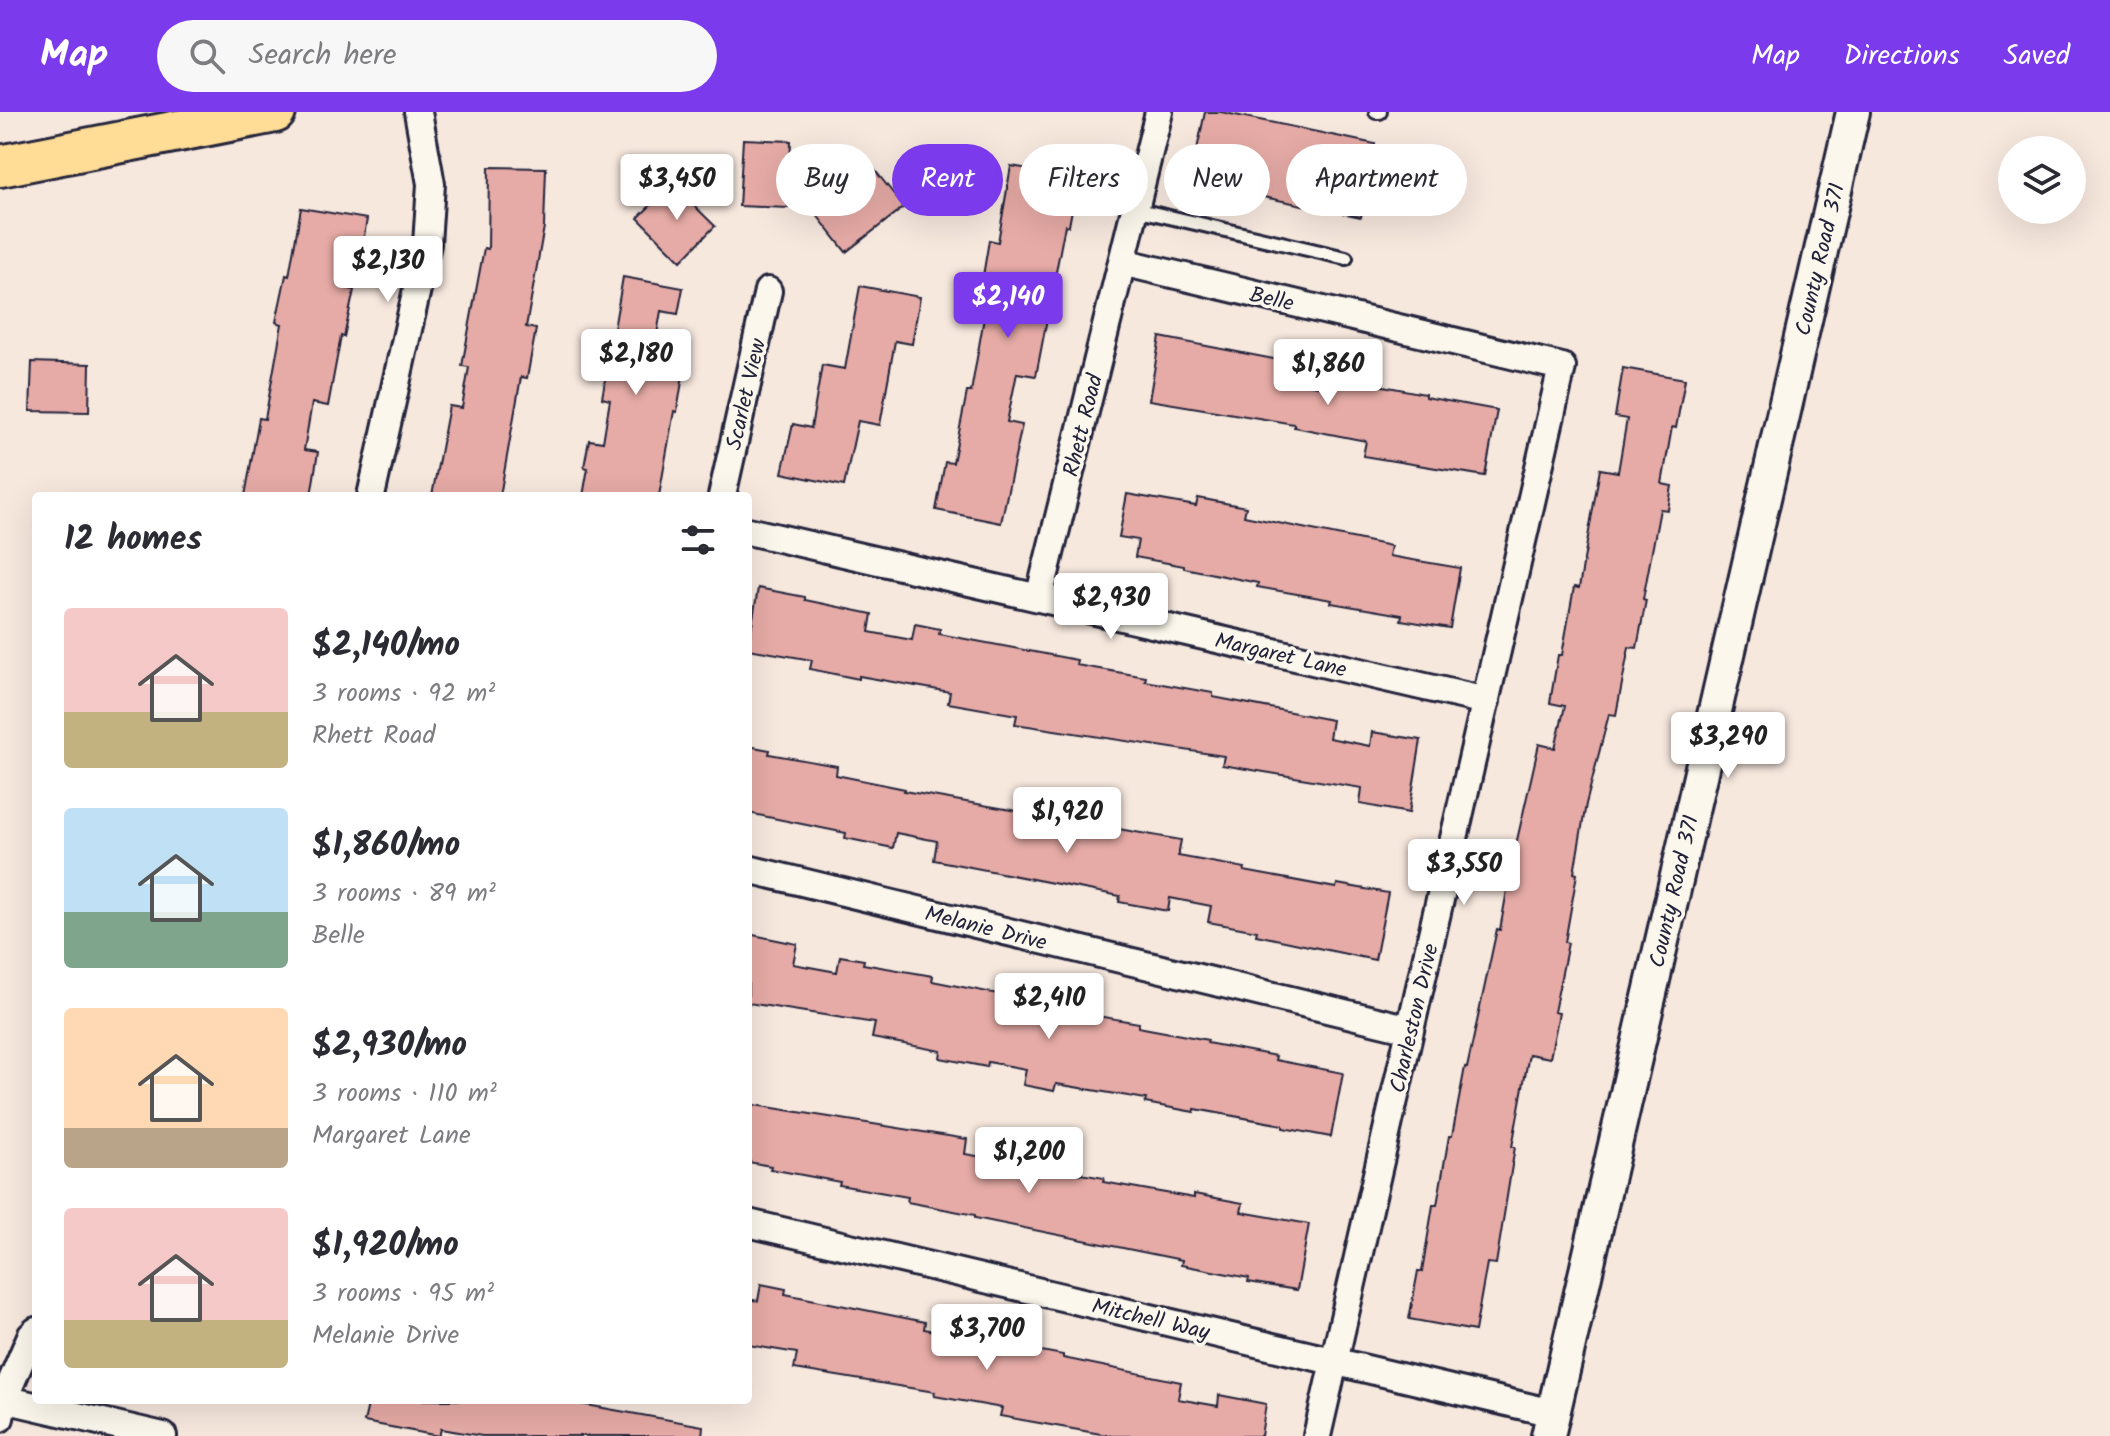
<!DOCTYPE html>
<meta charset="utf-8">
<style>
body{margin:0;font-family:Kalam,sans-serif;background:#f7f7f7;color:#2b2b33;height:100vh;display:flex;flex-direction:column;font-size:30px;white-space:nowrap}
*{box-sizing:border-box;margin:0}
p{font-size:26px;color:#7c7c81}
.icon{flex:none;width:44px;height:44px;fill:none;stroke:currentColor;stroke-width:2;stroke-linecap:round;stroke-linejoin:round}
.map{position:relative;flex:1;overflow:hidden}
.sheet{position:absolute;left:32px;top:380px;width:720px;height:912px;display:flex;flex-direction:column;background:#fff;border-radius:8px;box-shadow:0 8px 32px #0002}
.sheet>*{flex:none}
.guide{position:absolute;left:776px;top:32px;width:760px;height:72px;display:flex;gap:16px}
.fabs{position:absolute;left:1998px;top:24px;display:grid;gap:16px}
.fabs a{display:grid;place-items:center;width:88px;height:88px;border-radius:50%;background:#fff;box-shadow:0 8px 32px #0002;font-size:40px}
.price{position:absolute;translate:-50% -68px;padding:0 18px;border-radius:8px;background:#fff;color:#222;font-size:26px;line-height:52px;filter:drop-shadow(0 2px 4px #0008)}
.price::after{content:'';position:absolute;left:50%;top:48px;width:24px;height:18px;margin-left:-12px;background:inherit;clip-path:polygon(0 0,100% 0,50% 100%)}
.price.current{background:#7c3aed;color:#fff}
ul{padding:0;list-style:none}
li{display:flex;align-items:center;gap:24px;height:200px;padding:0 32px}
li span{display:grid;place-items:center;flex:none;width:224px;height:160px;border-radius:8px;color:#555}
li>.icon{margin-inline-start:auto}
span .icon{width:96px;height:96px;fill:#fffc;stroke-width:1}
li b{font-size:34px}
h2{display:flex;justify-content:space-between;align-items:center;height:96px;padding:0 32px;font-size:34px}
.pill{padding:0 28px;border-radius:36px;background:#fff;box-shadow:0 8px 32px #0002;font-size:28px;line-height:72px}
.pill.current{background:#7c3aed;color:#fff}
header{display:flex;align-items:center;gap:48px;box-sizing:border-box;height:112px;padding:0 40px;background:#7c3aed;color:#fff}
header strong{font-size:38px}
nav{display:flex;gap:44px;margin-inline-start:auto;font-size:28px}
.search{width:560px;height:72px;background:#f7f7f7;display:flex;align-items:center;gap:20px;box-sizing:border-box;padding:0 28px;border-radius:44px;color:#7c7c81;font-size:30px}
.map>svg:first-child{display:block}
.building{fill:#e6aba6;stroke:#22223b;stroke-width:2}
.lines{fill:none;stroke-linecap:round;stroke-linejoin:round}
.service-casing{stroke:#22223b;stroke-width:18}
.minor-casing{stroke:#22223b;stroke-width:32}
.tertiary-casing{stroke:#22223b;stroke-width:38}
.primary-casing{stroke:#22223b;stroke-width:46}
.service{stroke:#fbf7ec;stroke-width:12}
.minor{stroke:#fbf7ec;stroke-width:26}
.tertiary{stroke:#fbf7ec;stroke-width:32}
.primary{stroke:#ffdd96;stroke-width:40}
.labels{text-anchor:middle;stroke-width:7;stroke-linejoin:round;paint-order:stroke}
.street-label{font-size:22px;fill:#22223b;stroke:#fbf7ec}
</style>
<header>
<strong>Map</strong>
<div class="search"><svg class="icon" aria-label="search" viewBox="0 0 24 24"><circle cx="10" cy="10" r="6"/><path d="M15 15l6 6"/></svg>Search here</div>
<nav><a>Map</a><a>Directions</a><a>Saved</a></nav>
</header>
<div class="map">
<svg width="2110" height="1324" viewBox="0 0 2110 1324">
<rect width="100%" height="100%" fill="#f7e8de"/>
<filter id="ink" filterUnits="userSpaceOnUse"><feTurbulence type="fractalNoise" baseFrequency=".0125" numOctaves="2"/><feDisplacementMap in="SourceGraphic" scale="16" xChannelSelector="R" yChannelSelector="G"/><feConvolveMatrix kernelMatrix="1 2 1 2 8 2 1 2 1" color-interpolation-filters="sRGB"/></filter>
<g filter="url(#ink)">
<path class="building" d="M1205 0H1221L1375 32 1361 105 1190 70Z
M743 27 791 29 788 96 739 94Z
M1011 54 1078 65 1069 114 1065 113 1036 264 1017 261 1007 310 1022 313 1001 411 936 398 945 350 953 351 967 280H971L989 177 981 176 989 128 998 130Z
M489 55 546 56 544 115 526 215 536 217 527 266 521 265 500 384H432L449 294 462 296 469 255 462 254 484 136 488 137Z
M874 57 904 95 846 140 816 102Z
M672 72 715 114 681 149 638 106Z
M301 96 367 107 362 136 348 133 341 175 354 178 344 225 341 224 328 294 312 291 304 338 318 340 311 384H245L259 306 265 307 282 212 276 210 286 163 289 164Z
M623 165 683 176 678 202 661 199 653 246 685 251 677 300 674 299 659 384H583L588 356 584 355 589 328 603 330 610 288 602 286Z
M860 174 920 185 912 232 895 229 880 313 858 309 844 374 782 361 793 312 811 316 822 253 845 257Z
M1160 225 1279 248 1276 266 1324 275 1327 259 1353 264 1352 268 1425 282V285L1497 298 1485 364 1363 344 1366 329 1294 315V312L1149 288Z
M32 250 90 252 89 300 30 299Z
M1623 256 1685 267 1676 316 1672 315 1662 372 1672 374 1668 398 1660 397 1643 487 1646 488 1637 536 1629 535 1616 603 1609 602 1586 692 1574 761 1577 762 1565 830 1568 831 1554 900 1559 901 1550 946 1529 942 1512 1035H1515L1496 1152 1487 1151 1475 1219 1409 1207 1418 1159 1422 1160 1433 1093H1437L1449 1024H1452L1465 955 1467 956 1497 817 1500 818 1512 750 1539 632 1555 636 1565 594 1550 591 1558 543H1562L1574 475 1579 476 1600 357 1618 360 1627 307 1615 305Z
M1127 382 1196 394 1198 386 1246 395 1244 404 1391 434 1389 444 1460 456 1450 516 1401 508 1402 503 1331 491 1332 488 1257 475 1258 471 1184 456V454L1135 445 1138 428 1119 425Z
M758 476 805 485V488L872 502 869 520 912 528 915 512 940 517 939 522 1077 548 1076 553 1146 565 1145 569 1213 581V585L1332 608 1329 626 1370 634 1372 620 1421 628 1409 701 1360 692 1362 676 1222 653 1224 644 1015 612 1017 603 948 591 950 580 859 564V567L810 557 812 548 748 537Z
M748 634 770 638 769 642 837 654 836 663 905 677 904 679 1181 728 1178 744 1245 756 1244 759 1336 776 1337 772 1388 781 1375 848 1256 823 1257 819 1208 810 1211 794 1170 786 1168 799 1119 790 1120 784 934 748 937 729 896 721 893 736 845 726 846 721 748 701Z
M748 822 797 832 793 852 837 860 840 844 864 848 863 852 933 864 932 869 1069 896 1068 899 1139 911 1138 915 1208 928 1207 931 1276 944 1275 948 1343 961 1331 1025 1283 1016V1013L1195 997 1194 1000 1145 991 1146 987 1056 972 1054 979 1023 973 1026 957 988 950 987 955 940 946 941 939 872 926 875 911 748 891Z
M748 992 967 1027 965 1042 1104 1066 1103 1070 1194 1086V1082L1243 1091 1241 1100 1309 1112 1297 1178 1248 1170 1249 1166 1181 1153 1182 1148 975 1106V1103L907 1090 908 1085 839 1073 840 1070 770 1057 771 1054 748 1050Z
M761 1172 786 1177 785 1182 925 1210 924 1217 1063 1243V1246L1181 1270 1178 1287 1218 1294 1219 1283 1266 1292 1261 1324H1112L1000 1304 1002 1296 934 1284 935 1280 794 1257 797 1241 748 1233V1187L758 1189Z
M369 1288H559L703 1314 702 1324H482L441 1317 439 1324 364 1310Z"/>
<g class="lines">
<defs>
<path id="service" d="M1376 0H1380
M1135 97 1346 146"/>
<path id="minor" d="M1122 150 1562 255 1317 1324
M371 384 427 132 431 72 418 0
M722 384 768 179
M748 419 1486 589
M1039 486 1159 0
M748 757 1410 917
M748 1111 1553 1301
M4 1287 163 1324
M0 1306 4 1287 31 1224 36 1219"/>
<path id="tertiary" d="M1548 1324 1853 0"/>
<path id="primary" d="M0 54 275 0"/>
</defs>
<use href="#service" class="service-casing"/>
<use href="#minor" class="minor-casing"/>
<use href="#tertiary" class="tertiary-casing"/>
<use href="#primary" class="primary-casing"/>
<use href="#service" class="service"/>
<use href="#minor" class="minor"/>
<use href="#tertiary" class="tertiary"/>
<use href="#primary" class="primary"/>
</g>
</g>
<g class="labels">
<g class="street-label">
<text transform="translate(1819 147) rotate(-77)" y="8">County Road 371</text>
<text transform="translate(1272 186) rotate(13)" y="8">Belle</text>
<text transform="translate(745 282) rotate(-77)" y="8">Scarlet View</text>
<text transform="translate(1082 313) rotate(-76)" y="8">Rhett Road</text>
<text transform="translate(1281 542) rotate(13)" y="8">Margaret Lane</text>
<text transform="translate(1673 779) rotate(-77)" y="8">County Road 371</text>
<text transform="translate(986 815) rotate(14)" y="8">Melanie Drive</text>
<text transform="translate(1413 906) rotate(-77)" y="8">Charleston Drive</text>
<text transform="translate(1151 1206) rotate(13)" y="8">Mitchell Way</text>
</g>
</g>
</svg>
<div class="fabs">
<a><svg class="icon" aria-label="layers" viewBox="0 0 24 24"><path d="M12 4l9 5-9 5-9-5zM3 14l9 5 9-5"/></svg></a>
</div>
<b class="price" style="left:677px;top:110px">$3,450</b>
<b class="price" style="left:388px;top:192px">$2,130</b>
<b class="price current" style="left:1008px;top:228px">$2,140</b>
<b class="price" style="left:636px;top:285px">$2,180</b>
<b class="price" style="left:1328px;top:295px">$1,860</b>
<b class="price" style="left:1111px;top:529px">$2,930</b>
<b class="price" style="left:1728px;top:668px">$3,290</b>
<b class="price" style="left:1067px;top:743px">$1,920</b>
<b class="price" style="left:1464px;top:795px">$3,550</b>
<b class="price" style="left:1049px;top:929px">$2,410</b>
<b class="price" style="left:1029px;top:1083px">$1,200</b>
<b class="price" style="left:987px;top:1260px">$3,700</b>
<div class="guide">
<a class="pill">Buy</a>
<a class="pill current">Rent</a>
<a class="pill">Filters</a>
<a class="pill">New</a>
<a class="pill">Apartment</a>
</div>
<section class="sheet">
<h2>12 homes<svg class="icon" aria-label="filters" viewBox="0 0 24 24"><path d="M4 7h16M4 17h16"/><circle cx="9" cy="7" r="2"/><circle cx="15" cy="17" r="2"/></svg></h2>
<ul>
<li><span style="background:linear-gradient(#f6c9c9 65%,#c2b280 0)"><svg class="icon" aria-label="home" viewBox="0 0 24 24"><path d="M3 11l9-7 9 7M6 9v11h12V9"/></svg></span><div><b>$2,140/mo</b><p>3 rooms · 92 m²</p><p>Rhett Road</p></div></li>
<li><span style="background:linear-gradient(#bfe0f5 65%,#7fa58c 0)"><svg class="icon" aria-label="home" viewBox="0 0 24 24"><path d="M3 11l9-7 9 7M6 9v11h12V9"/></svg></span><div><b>$1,860/mo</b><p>3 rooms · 89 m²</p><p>Belle</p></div></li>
<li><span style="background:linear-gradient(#ffd9b3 75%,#b9a48a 0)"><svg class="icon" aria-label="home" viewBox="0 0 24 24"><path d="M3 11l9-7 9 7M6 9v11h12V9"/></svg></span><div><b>$2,930/mo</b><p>3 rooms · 110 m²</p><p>Margaret Lane</p></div></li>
<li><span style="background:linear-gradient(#f6c9c9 70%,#c2b280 0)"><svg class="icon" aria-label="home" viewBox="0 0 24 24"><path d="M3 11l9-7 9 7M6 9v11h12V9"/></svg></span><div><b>$1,920/mo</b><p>3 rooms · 95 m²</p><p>Melanie Drive</p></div></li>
</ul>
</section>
</div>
